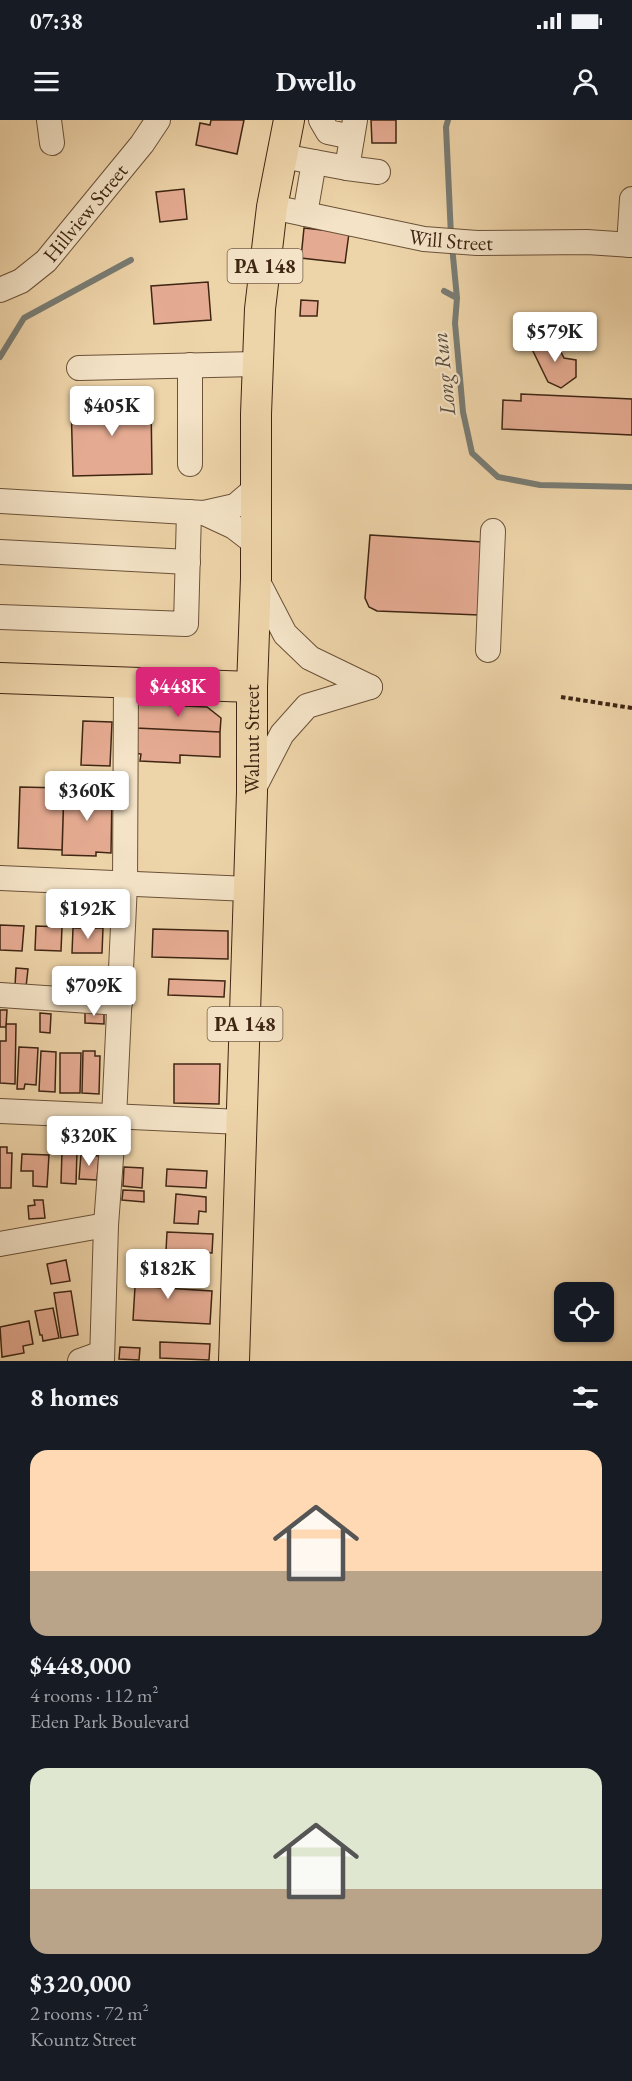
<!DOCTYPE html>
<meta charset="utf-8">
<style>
body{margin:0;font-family:"EB Garamond",serif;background:#242831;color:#f1f3f6;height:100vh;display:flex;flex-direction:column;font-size:22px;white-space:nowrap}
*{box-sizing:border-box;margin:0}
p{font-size:20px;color:#9ea1a6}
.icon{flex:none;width:33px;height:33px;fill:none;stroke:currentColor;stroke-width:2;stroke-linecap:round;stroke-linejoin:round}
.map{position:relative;height:1241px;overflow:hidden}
.details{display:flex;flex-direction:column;background:#171b24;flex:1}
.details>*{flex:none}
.buttons{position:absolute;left:554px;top:1162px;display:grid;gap:12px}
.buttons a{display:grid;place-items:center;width:60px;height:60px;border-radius:12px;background:#171b24;box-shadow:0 2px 4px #0004;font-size:30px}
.price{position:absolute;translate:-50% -51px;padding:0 14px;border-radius:6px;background:#fff;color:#222;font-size:20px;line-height:39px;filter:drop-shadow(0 2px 3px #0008)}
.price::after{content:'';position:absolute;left:50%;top:36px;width:18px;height:14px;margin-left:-9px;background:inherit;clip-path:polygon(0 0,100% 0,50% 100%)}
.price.selected{background:#db2777;color:#fff}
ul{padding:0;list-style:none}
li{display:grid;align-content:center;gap:12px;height:318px;padding:0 30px}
li span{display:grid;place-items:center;height:186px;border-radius:18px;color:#555}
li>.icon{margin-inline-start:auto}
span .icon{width:108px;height:108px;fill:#fffc;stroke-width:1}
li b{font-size:26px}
h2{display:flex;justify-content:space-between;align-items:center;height:72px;padding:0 30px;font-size:26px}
.status{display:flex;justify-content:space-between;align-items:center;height:42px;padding:0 30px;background:#171b24;direction:ltr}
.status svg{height:16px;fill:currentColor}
header{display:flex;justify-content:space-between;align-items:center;height:78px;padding:0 30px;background:#171b24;font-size:27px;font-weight:700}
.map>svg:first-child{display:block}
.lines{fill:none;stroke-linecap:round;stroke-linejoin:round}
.stream{stroke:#797c74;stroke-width:6}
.building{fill:#e5ab92;stroke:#3f2613;stroke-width:1.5}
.minor-casing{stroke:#6b5238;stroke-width:26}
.major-casing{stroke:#3f2613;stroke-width:32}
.path{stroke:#3f2613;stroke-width:4;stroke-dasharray:4.5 3;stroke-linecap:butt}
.minor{stroke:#f4e3c7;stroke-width:24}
.major{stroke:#eed4a9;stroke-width:30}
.labels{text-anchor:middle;stroke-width:4.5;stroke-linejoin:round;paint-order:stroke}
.shield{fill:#f4e3c7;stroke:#755f49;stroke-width:1.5}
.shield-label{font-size:20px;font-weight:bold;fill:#3f2613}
.street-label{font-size:21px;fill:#3f2613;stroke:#f4e3c7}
.water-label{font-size:22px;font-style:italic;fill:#574a3c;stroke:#f4e3c7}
</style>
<div class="status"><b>07:38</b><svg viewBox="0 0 49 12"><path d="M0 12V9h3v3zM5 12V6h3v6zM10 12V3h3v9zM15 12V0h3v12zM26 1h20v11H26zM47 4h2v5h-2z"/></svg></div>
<header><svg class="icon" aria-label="menu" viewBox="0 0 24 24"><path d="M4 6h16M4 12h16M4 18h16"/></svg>Dwello<svg class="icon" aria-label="person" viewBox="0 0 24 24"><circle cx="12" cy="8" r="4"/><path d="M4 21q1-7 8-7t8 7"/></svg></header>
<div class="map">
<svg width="632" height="1241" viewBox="0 0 632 1241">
<rect width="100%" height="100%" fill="#eed4a9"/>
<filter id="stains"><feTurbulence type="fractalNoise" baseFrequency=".00333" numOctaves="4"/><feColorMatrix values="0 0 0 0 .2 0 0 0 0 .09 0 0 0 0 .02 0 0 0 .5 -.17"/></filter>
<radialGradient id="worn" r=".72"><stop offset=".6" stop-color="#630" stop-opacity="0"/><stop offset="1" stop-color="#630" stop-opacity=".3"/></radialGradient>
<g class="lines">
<path class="stream" d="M448 0 446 7 451 116
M452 126 457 178 455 203 463 292 472 333 498 357 540 365 632 367
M444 171 457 178
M0 237 24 198 131 140"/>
</g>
<path class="building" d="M211 0H244L237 34 196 25 200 3 210 5Z
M371 0H396V23H372Z
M184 69 187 99 160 102 156 72Z
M304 108 349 113 345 143 301 138Z
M208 162 211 200 154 204 151 166Z
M301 180 318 181 317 196H300Z
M553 216 564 238 576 240V257L561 268 548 262 531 227Z
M521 274 632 279V315L502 309 503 280 521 281Z
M151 279 152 354 73 356 71 281Z
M370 415 483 422 479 495 377 491 369 487 365 478Z
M138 584 207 587 221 598 220 612 136 608Z
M83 601 112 602 110 646 81 645Z
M136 608 220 612V637L180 635V643L140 641 141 634 135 633Z
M20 667 64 668 62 730 18 728Z
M64 668 102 669 101 675H112L111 733 96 732V736L62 735Z
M0 805 24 806 22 831 0 830Z
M36 806 62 807 61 831 35 830Z
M73 808H103L102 833H72Z
M153 809 228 811V839L152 837Z
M16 848 28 849 26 867 15 866Z
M169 859 225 861 224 877 168 875Z
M87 861 105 862 104 875 86 874Z
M0 890H7L6 907H0Z
M85 891 104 892V904L85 903Z
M40 893 51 894 50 913 40 912Z
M6 904H16L15 964 0 963V921H6Z
M19 927 38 928 36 965 25 964 24 969H17Z
M41 931 56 932 55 972 39 971Z
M83 931H95V936H100L99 974 82 973Z
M60 933H81L80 973H60Z
M174 944H220L219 984 174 983Z
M0 1027H7V1033H12L11 1068H0Z
M62 1031H77L76 1064 61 1063Z
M22 1034 49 1035 47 1067 33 1066V1051H21Z
M81 1034 99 1036 97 1060 79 1059Z
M124 1047 143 1048 142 1068 123 1066Z
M167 1049 207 1051 206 1068 166 1066Z
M123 1070 144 1071V1082L122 1080Z
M176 1074 206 1077V1092L199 1091 198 1104 174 1103Z
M34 1080H43L45 1098 29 1099 28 1086 35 1085Z
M167 1112 213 1114 212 1133 166 1131Z
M137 1134H151L150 1167 212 1171 210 1204 133 1200Z
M66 1140 70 1161 51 1164 47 1144Z
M71 1171 78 1215 61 1218 54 1173Z
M53 1188 59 1218 43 1221 42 1215H40L35 1191Z
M29 1201 33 1224 23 1226 24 1233 2 1237 0 1207Z
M160 1222 210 1224 209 1240 160 1238Z
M120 1227 140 1228 139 1240 119 1239Z"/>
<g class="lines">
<defs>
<g id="minor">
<path d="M49 0 52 23"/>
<path d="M321 0 328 12 352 17"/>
<path d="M282 36 347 48 355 0"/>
<path d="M347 48 378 52"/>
<path id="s1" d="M272 87 424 119 477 123 587 122 632 125"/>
<path d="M305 94 314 42"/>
<path d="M629 125 632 79"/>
<path id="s2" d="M0 170 21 161 46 141 142 24 158 0"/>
<path d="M79 248 258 244"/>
<path d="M190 344V245"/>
<path d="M0 381 204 393 235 386 256 368"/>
<path d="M204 393 234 407 256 424"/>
<path d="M0 432 188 442"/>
<path d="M256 458 285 514 310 538 370 567"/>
<path d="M0 497 186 504 189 392"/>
<path d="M488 530 493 411"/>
<path d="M252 672 282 614 307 586 370 567"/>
<path d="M0 758 249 769"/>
<path d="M0 875 120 883"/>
<path d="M0 991 241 1002"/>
<path d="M0 1124 106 1105"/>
<path d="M80 1241 102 1233"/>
<path d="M102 1241 106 1105 114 998 125 764 126 563"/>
</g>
<g id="major">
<path d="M0 558 252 567"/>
<path id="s3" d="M234 1241 252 672V567L256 458V294L260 189 272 87 289 0"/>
</g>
</defs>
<use href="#minor" class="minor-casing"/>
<use href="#major" class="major-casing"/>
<path class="path" d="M561 577 632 588"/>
<use href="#minor" class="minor"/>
<use href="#major" class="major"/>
</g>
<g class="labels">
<g class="shield">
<rect x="227.5" y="129" width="75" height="34" rx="4.5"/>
<rect x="207.5" y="887" width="75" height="34" rx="4.5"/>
</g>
<g class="shield-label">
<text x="265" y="153">PA 148</text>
<text x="245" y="911">PA 148</text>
</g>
<g class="street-label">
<text dy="7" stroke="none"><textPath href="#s2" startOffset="117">Hillview Street</textPath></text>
<text dy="7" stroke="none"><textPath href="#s1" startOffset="182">Will Street</textPath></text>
<text dy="7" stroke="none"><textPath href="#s3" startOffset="622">Walnut Street</textPath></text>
</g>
<g class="water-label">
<text transform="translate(443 254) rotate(-96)" y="8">Long Run</text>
</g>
</g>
<rect width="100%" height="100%" filter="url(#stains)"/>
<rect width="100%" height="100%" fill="url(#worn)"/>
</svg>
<div class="buttons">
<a><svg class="icon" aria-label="locate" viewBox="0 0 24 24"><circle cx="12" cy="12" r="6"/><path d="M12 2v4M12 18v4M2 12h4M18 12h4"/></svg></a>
</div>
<b class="price" style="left:555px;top:243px">$579K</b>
<b class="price" style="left:112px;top:317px">$405K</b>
<b class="price selected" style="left:178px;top:598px">$448K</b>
<b class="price" style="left:87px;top:702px">$360K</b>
<b class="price" style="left:88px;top:820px">$192K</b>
<b class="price" style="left:94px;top:897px">$709K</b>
<b class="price" style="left:89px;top:1047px">$320K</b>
<b class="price" style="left:168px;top:1180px">$182K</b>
</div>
<section class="details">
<h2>8 homes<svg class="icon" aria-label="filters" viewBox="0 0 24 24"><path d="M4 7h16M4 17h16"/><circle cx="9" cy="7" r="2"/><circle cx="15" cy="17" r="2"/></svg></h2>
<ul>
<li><span style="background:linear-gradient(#ffd9b3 65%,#b9a48a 0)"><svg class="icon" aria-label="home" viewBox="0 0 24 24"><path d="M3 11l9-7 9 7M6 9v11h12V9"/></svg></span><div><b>$448,000</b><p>4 rooms · 112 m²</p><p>Eden Park Boulevard</p></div></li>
<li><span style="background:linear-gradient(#dfe7d0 65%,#b9a48a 0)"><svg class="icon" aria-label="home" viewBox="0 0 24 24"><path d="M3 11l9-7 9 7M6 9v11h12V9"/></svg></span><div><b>$320,000</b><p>2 rooms · 72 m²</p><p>Kountz Street</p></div></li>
</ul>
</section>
